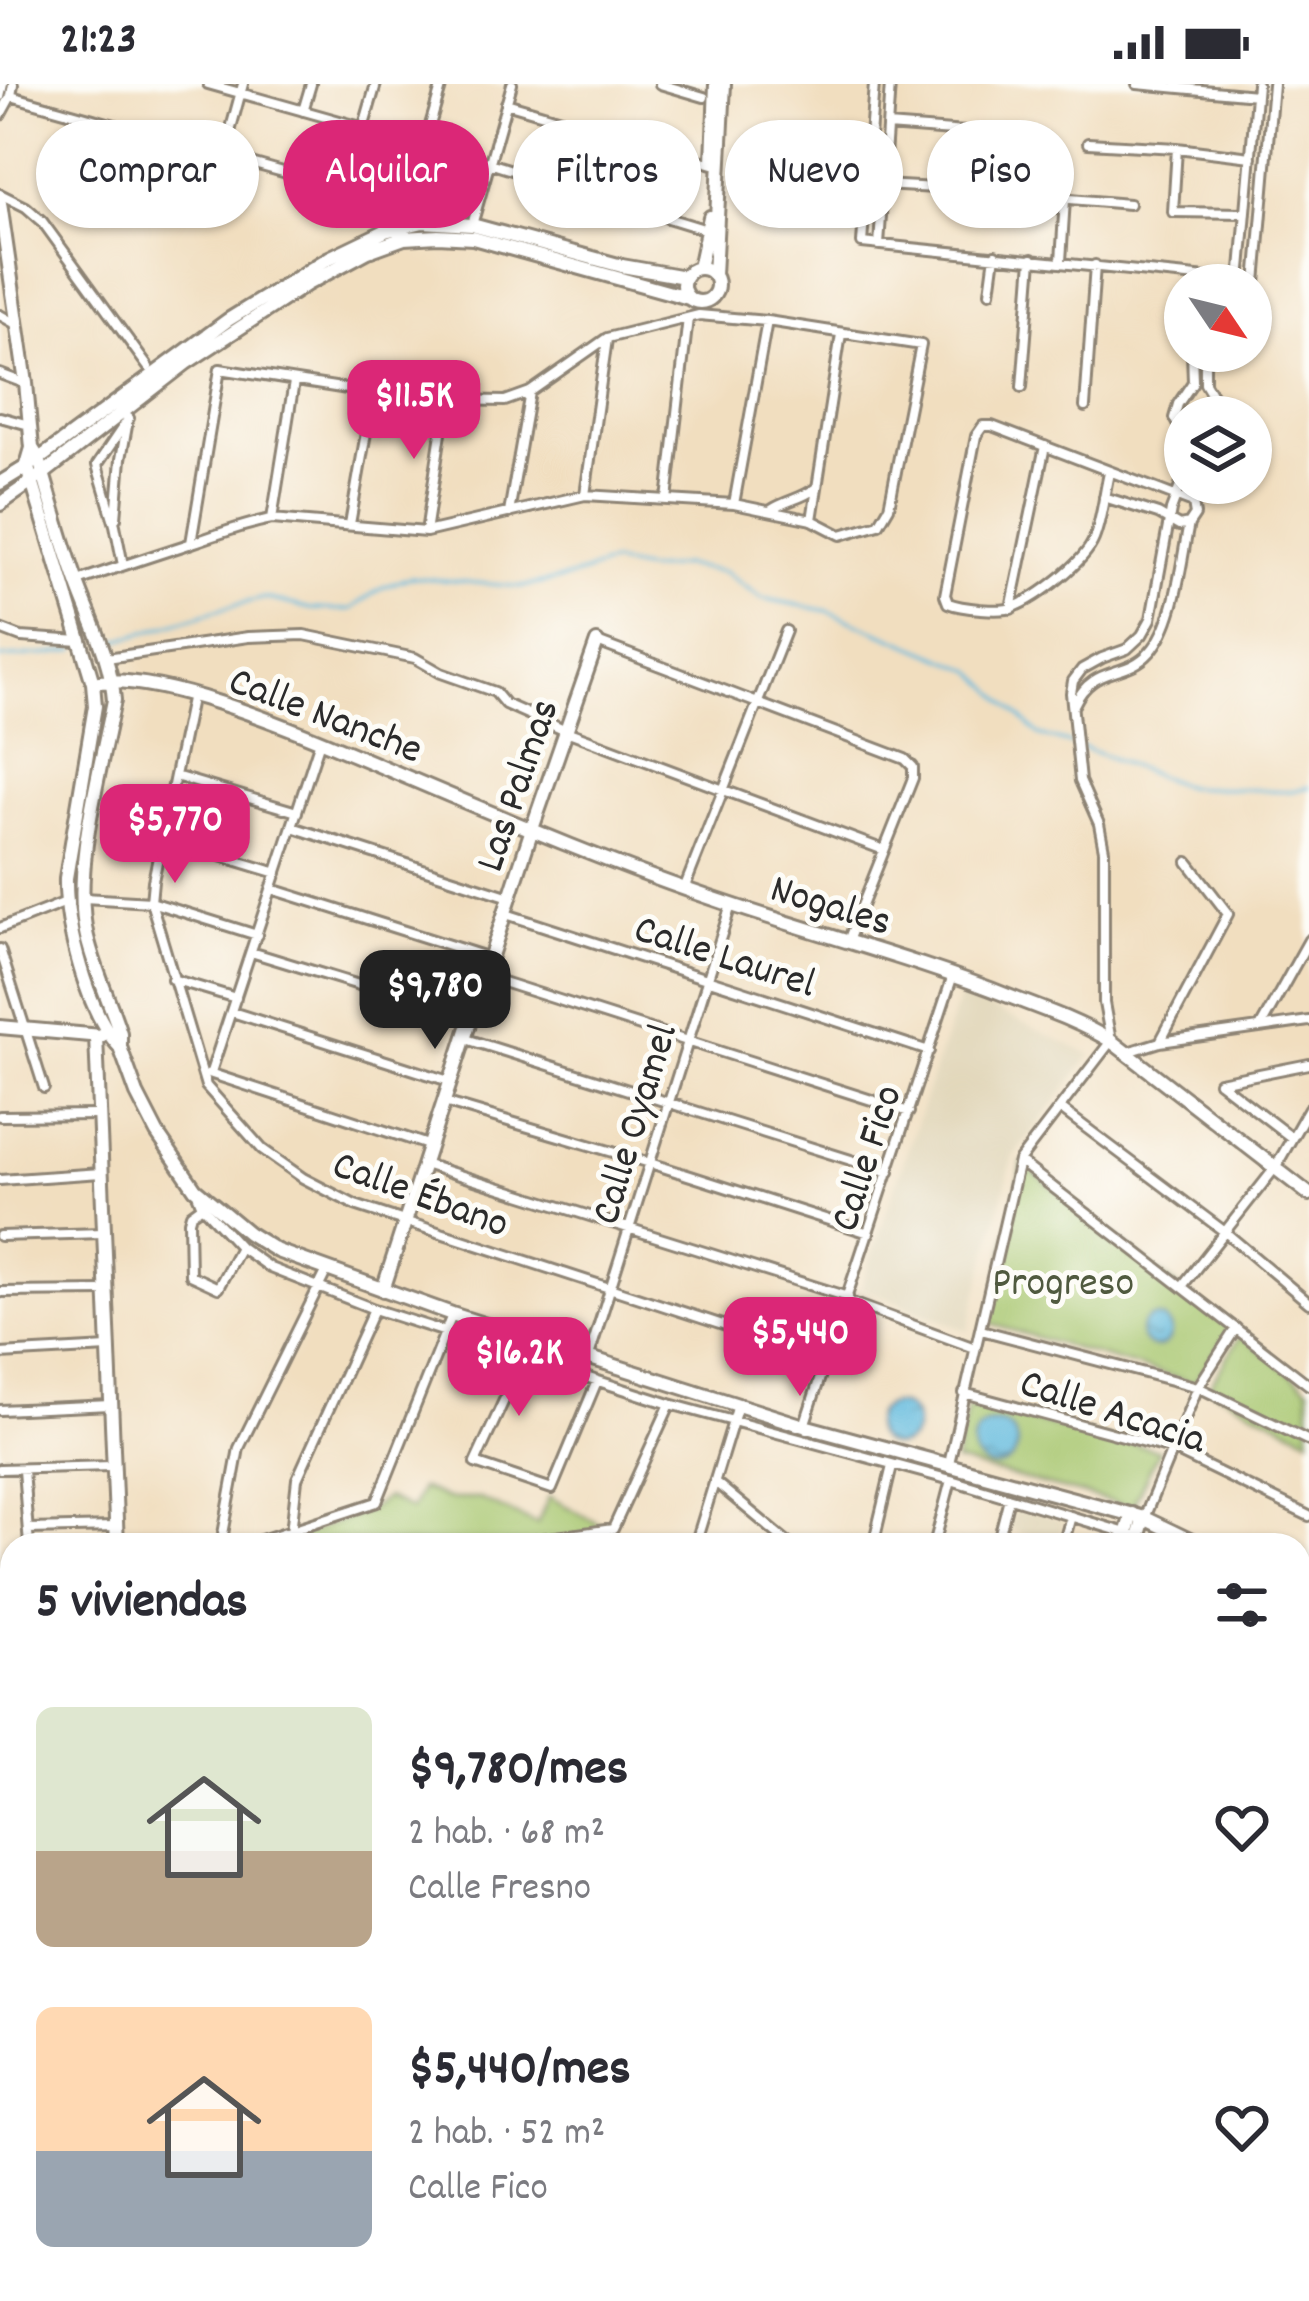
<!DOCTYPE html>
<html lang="es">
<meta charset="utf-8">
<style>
body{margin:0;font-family:Dekko,sans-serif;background:#f2f2f3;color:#2b2b33;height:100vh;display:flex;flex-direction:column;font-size:45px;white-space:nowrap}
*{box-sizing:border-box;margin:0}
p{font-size:39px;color:#7c7c81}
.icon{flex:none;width:66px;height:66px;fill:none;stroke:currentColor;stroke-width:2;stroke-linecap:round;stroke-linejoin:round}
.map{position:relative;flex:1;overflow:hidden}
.details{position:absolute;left:0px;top:1449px;width:1311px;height:768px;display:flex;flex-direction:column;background:#fff;border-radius:36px 36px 0 0;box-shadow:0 3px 9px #0004}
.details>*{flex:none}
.top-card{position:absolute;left:36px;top:36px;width:1239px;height:108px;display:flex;gap:24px}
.needle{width:78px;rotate:125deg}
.controls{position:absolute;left:1164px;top:180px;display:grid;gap:24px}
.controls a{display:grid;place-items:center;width:108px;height:108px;border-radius:50%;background:#fff;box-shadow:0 3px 9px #0004;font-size:60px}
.price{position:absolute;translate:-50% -102px;padding:0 27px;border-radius:24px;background:#db2777;color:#fff;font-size:39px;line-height:78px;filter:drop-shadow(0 3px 6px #0008)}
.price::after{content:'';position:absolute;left:50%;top:72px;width:36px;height:27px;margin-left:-18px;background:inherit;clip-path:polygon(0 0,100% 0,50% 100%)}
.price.selected{background:#222;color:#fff}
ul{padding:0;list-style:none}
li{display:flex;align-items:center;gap:36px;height:300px;padding:0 36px}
li span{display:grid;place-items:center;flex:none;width:336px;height:240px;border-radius:18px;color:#555}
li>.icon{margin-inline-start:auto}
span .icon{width:144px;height:144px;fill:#fffc;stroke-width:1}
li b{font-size:51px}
h2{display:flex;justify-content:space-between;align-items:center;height:144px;padding:0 36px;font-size:51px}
.chip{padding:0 42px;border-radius:54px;background:#fff;box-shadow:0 3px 9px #0004;font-size:42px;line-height:108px}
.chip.selected{background:#db2777;color:#fff}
.status{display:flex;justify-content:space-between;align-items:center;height:84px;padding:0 60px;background:#fff;direction:ltr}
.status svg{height:33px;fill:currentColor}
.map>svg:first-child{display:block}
.built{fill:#dfd3b4}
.park{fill:#a7c66e;stroke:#69784c;stroke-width:3}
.water{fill:url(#water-ripples);stroke:#467284;stroke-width:3}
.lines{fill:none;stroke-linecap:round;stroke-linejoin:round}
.stream{stroke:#60b9dd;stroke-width:3}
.street-casing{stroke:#8e8475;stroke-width:14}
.secondary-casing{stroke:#8e8475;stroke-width:18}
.street{stroke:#fff;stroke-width:8}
.secondary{stroke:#fff;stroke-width:12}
.labels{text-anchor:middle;stroke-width:10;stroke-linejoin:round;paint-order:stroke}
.street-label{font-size:42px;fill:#2b2b2b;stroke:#fdfcf7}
.park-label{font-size:42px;fill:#505a3f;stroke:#fdfcf7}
</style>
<div class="status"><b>21:23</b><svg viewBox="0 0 49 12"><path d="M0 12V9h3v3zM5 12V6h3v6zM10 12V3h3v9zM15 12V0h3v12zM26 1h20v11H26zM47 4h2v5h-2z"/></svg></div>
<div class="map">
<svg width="1309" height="2217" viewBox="0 0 1309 2217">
<defs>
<pattern id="water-ripples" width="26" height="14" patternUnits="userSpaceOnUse" patternTransform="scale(3)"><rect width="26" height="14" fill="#60b9dd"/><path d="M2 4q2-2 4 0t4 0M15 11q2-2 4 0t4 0" fill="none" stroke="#4f97b3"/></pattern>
</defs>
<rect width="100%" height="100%" fill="#fdfcf7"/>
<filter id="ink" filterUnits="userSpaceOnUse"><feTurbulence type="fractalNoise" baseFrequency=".00833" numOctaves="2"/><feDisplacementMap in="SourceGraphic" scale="24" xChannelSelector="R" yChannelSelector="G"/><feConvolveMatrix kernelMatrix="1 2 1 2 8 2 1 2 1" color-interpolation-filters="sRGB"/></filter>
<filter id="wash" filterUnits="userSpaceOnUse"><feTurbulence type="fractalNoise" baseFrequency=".004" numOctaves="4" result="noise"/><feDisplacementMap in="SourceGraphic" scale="48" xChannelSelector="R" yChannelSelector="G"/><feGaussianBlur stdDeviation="2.7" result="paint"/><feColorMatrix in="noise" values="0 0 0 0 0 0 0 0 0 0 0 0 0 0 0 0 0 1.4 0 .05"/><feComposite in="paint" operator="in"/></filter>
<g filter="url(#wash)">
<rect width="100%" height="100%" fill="#f1debf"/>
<path class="built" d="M960 910 1091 971 1013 1073 968 1247 861 1203Z
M1016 1422 1063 1438 1056 1460 1008 1444Z"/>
<path class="park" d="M1022 1079 1231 1245 1194 1299 990 1240Z
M1241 1251 1309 1304V1353L1208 1304Z
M968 1323 1159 1366 1132 1423 955 1378Z
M421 1404 447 1415H480L537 1440 549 1413 619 1450 615 1459 618 1461H278L368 1426 386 1414 411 1425Z
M1309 1877V1992L1299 2010V1910Z
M639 2205H709L696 2217H629Z"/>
<path class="water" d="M1141 1248a15 15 0 1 1 30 0a15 15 0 1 1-30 0Z
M874 1341a21 21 0 1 1 42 0a21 21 0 1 1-42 0Z
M973 1361a22 22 0 1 1 44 0a22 22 0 1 1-44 0Z"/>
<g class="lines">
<path class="stream" d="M109 559 228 523 265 514 311 525 350 526 381 504 410 493 522 503 568 494 611 479 648 486 683 481 724 488 762 514 828 527 974 587 1039 651 1071 660
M0 574 52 570 76 566
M1081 663 1186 703 1291 707 1309 703
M1299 1963 1309 1956
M676 2217 677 2205"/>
</g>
</g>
<g filter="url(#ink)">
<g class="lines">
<defs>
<path id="street" d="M208 0 489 79 707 146
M660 0 704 13
M874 0 862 159 1256 199 1273 0
M1137 0 1256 11
M11 12 455 136
M0 13 3 0
M506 19 713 80
M303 27 311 0
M0 32 11 12 13 0
M887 42 1045 54
M363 45 376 0
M1088 59 1177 64 1251 73
M424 62 442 0
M1177 64 1173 128 1245 129
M224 70 243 0
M882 101 954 105 959 48
M988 108 1129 120
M0 110 26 123 42 137 148 283
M469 140 472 141 512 0
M879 161 890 0
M1061 177 1065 115
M1240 197 1257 0
M990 208 995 171
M0 231 16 240
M1205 267V299L1220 324 1221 333
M0 290 24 299
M1022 303 1032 175
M1085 323 1095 181
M0 333 29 341
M1185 355 1174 334 1178 320 1193 298 1192 267
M1109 389C1104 410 1102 435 1094 455 1085 478 1037 514 1014 523 1002 529 960 524 948 519L945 511 976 352 983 342H992L1193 419
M585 411 607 255
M1104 413 1158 430 1179 442 1189 440
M667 416 688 234
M734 420 767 237
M771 426C786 416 802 415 816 404
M509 429 530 308
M116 434 121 375 127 342
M272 435 294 298
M812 436 841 250
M350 440 373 309
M426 448 446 316
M123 481 115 441 97 381 129 334
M78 497C115 484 152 472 189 460 217 451 243 440 272 435L426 448 585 411 734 420 812 436 841 451 879 440 889 423 921 261 767 237 699 231 607 254 530 308 505 317 446 316 373 309 220 285 191 459
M1011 525 1045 362
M0 545 21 553 80 557
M597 558 905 675 913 683V694L848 857
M107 574 248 553 304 551 415 574 441 589 495 608 505 620 566 647 884 766
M192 610 153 797 151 818 206 1002 262 1065 303 1094 355 1121 827 1275
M1074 621C1094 579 1125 596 1150 568 1176 540 1181 477 1189 440L1195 431 1193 419 1198 399
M175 692 297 728
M292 743 510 813
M162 754 277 789
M272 805 490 874
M684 805 786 547
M84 814 151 818 257 851
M506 830 929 967
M0 844 66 818
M0 865 44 1004
M251 868 470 935
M484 892 909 1028
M172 895 236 914
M232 928 449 997
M1261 942 1309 856
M466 955 889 1088
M1160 958 1228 830 1188 778
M1128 968 1160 958 1309 937
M211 988 320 657
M209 989 428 1061
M1219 998 1292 1054
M1219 998 1309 980
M444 1018 650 1079 869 1149
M1061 1025 1225 1148 1309 1219
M0 1032 99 1031
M1019 1077 1309 1301
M424 1080 848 1213
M0 1096 101 1089
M198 1112 202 1122 240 1163 270 1184 374 1225 670 1320 951 1396 1126 1449 1152 1461
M202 1122 191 1130 189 1137 190 1191 218 1204 240 1163
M0 1152 103 1149
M1183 1201 1275 1084 1309 1024
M0 1208 105 1207
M847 1217 975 1264
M981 1246 1198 1303 1309 1357
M0 1270 108 1264
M524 1273 475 1379 552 1405 597 1297
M588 1275 731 821
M964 1309 1171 1365 1309 1432
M0 1326 111 1321
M804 1342 953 891
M949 1379 1019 1077 1111 957 1104 919V766L1099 740 1080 697 1071 609 1073 597 1082 585 1102 574 1127 565 1142 551 1151 535 1171 426 1185 389
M0 1385 112 1382
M23 1386 29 1461
M715 1398 791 1461
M1144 1434 1198 1303 1236 1244
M28 1445 116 1443
M291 1448 297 1395 374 1225
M221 1461 239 1364 327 1186
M246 1461 377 1418 452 1231
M500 1461 613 1445 670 1320
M695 1461 738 1321
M873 1461 892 1382
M934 1461 951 1396
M997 1461 1009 1414
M1063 1461 1071 1432
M1299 1530 1309 1535
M1299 1596 1309 1598
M0 1625 12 1613
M1299 1657 1309 1659
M0 1683 12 1695
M1299 1723 1309 1725
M0 1762 12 1749
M0 1767 12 1778
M1299 1786 1309 1789
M0 1848 12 1860
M1302 1859 1309 1824
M0 1900 12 1887
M0 1938 12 1949
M1299 2081 1309 2055
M1299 2132 1309 2135
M0 2178 12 2165
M1299 2204 1309 2209
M59 2205 62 2217
M127 2205 131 2217
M192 2205 196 2217
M334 2205 338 2217
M403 2205 407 2217
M475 2205V2206
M552 2205 565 2217
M754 2205 764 2217
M833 2205 841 2217
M910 2205 919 2217
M987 2205 996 2217
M1043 2205 1059 2217
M1157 2208 1177 2217
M33 2217 47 2205
M693 2217 704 2205
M850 2217 866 2205
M1018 2217 1032 2205
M1125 2217 1126 2205
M1251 2217 1256 2205"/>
<path id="secondary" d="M713 77 716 0
M0 119 26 299 32 364 27 381 93 599 95 622 66 794C65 841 87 929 120 963
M699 184 710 133
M683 201a17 17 0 1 1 34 0a17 17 0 1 1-34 0Z
M714 191 724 0
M32 364 39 375C51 417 63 460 78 501 92 539 111 575 114 616 101 684 71 788 87 853 95 886 110 918 120 949V963L137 1010 157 1049 195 1105 248 1149 277 1167 452 1230 804 1342 1144 1434 1200 1461
M0 399 39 375 228 236 329 174 385 147 423 138 472 141 622 182 685 193
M0 420 43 390 186 279 307 200 368 167 404 154 438 152 473 154 689 214
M93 599C154 587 286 642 345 667 471 720 596 776 726 819 821 851 918 876 1011 913 1045 926 1080 938 1111 957L1309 1110
M0 943 101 952
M96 952 117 1461
M383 1206 532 745 597 558
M1123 1461 1132 1430
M1136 1461 1144 1434
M1299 1509 1309 1514
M0 2043 12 2030
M1299 2056 1309 2059
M222 2217 262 2205"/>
</defs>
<use href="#street" class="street-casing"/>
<use href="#secondary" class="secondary-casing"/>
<use href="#street" class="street"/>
<use href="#secondary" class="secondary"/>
</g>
</g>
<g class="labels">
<g class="street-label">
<text transform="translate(327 628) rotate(21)" y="15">Calle Nanche</text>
<text transform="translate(514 700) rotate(-71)" y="15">Las Palmas</text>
<text transform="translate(832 818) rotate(17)" y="15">Nogales</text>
<text transform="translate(726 869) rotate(18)" y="15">Calle Laurel</text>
<text transform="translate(631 1039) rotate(-73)" y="15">Calle Oyamel</text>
<text transform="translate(863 1073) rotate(-72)" y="15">Calle Fico</text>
<text transform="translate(422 1107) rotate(20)" y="15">Calle Ébano</text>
<text transform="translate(1114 1324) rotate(18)" y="15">Calle Acacia</text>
</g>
<g class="park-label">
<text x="1063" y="1210">Progreso</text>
</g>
</g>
</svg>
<div class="controls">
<a><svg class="needle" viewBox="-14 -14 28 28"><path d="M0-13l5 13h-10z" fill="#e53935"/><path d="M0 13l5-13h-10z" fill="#7c7c81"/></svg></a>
<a><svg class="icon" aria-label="layers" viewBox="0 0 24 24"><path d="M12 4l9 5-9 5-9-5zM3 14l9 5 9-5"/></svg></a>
</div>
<b class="price" style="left:414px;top:378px">$11.5K</b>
<b class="price" style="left:175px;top:802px">$5,770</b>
<b class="price selected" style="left:435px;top:968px">$9,780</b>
<b class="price" style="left:800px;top:1315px">$5,440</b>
<b class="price" style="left:519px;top:1335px">$16.2K</b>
<div class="top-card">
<a class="chip">Comprar</a>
<a class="chip selected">Alquilar</a>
<a class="chip">Filtros</a>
<a class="chip">Nuevo</a>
<a class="chip">Piso</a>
</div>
<section class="details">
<h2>5 viviendas<svg class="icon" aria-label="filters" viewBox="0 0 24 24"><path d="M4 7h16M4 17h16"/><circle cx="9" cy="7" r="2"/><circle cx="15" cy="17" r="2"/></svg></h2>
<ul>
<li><span style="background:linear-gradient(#dfe7d0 60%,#b9a48a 0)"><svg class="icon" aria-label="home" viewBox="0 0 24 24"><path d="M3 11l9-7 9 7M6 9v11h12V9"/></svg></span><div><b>$9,780/mes</b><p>2 hab. · 68 m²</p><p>Calle Fresno</p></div><svg class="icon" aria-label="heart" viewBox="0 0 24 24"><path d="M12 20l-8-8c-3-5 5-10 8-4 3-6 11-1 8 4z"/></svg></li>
<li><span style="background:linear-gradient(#ffd9b3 60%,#9aa5b1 0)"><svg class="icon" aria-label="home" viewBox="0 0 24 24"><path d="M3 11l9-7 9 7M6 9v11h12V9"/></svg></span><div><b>$5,440/mes</b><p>2 hab. · 52 m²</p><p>Calle Fico</p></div><svg class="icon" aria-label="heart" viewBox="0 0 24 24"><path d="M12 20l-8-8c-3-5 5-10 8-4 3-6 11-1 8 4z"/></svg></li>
</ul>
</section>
</div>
